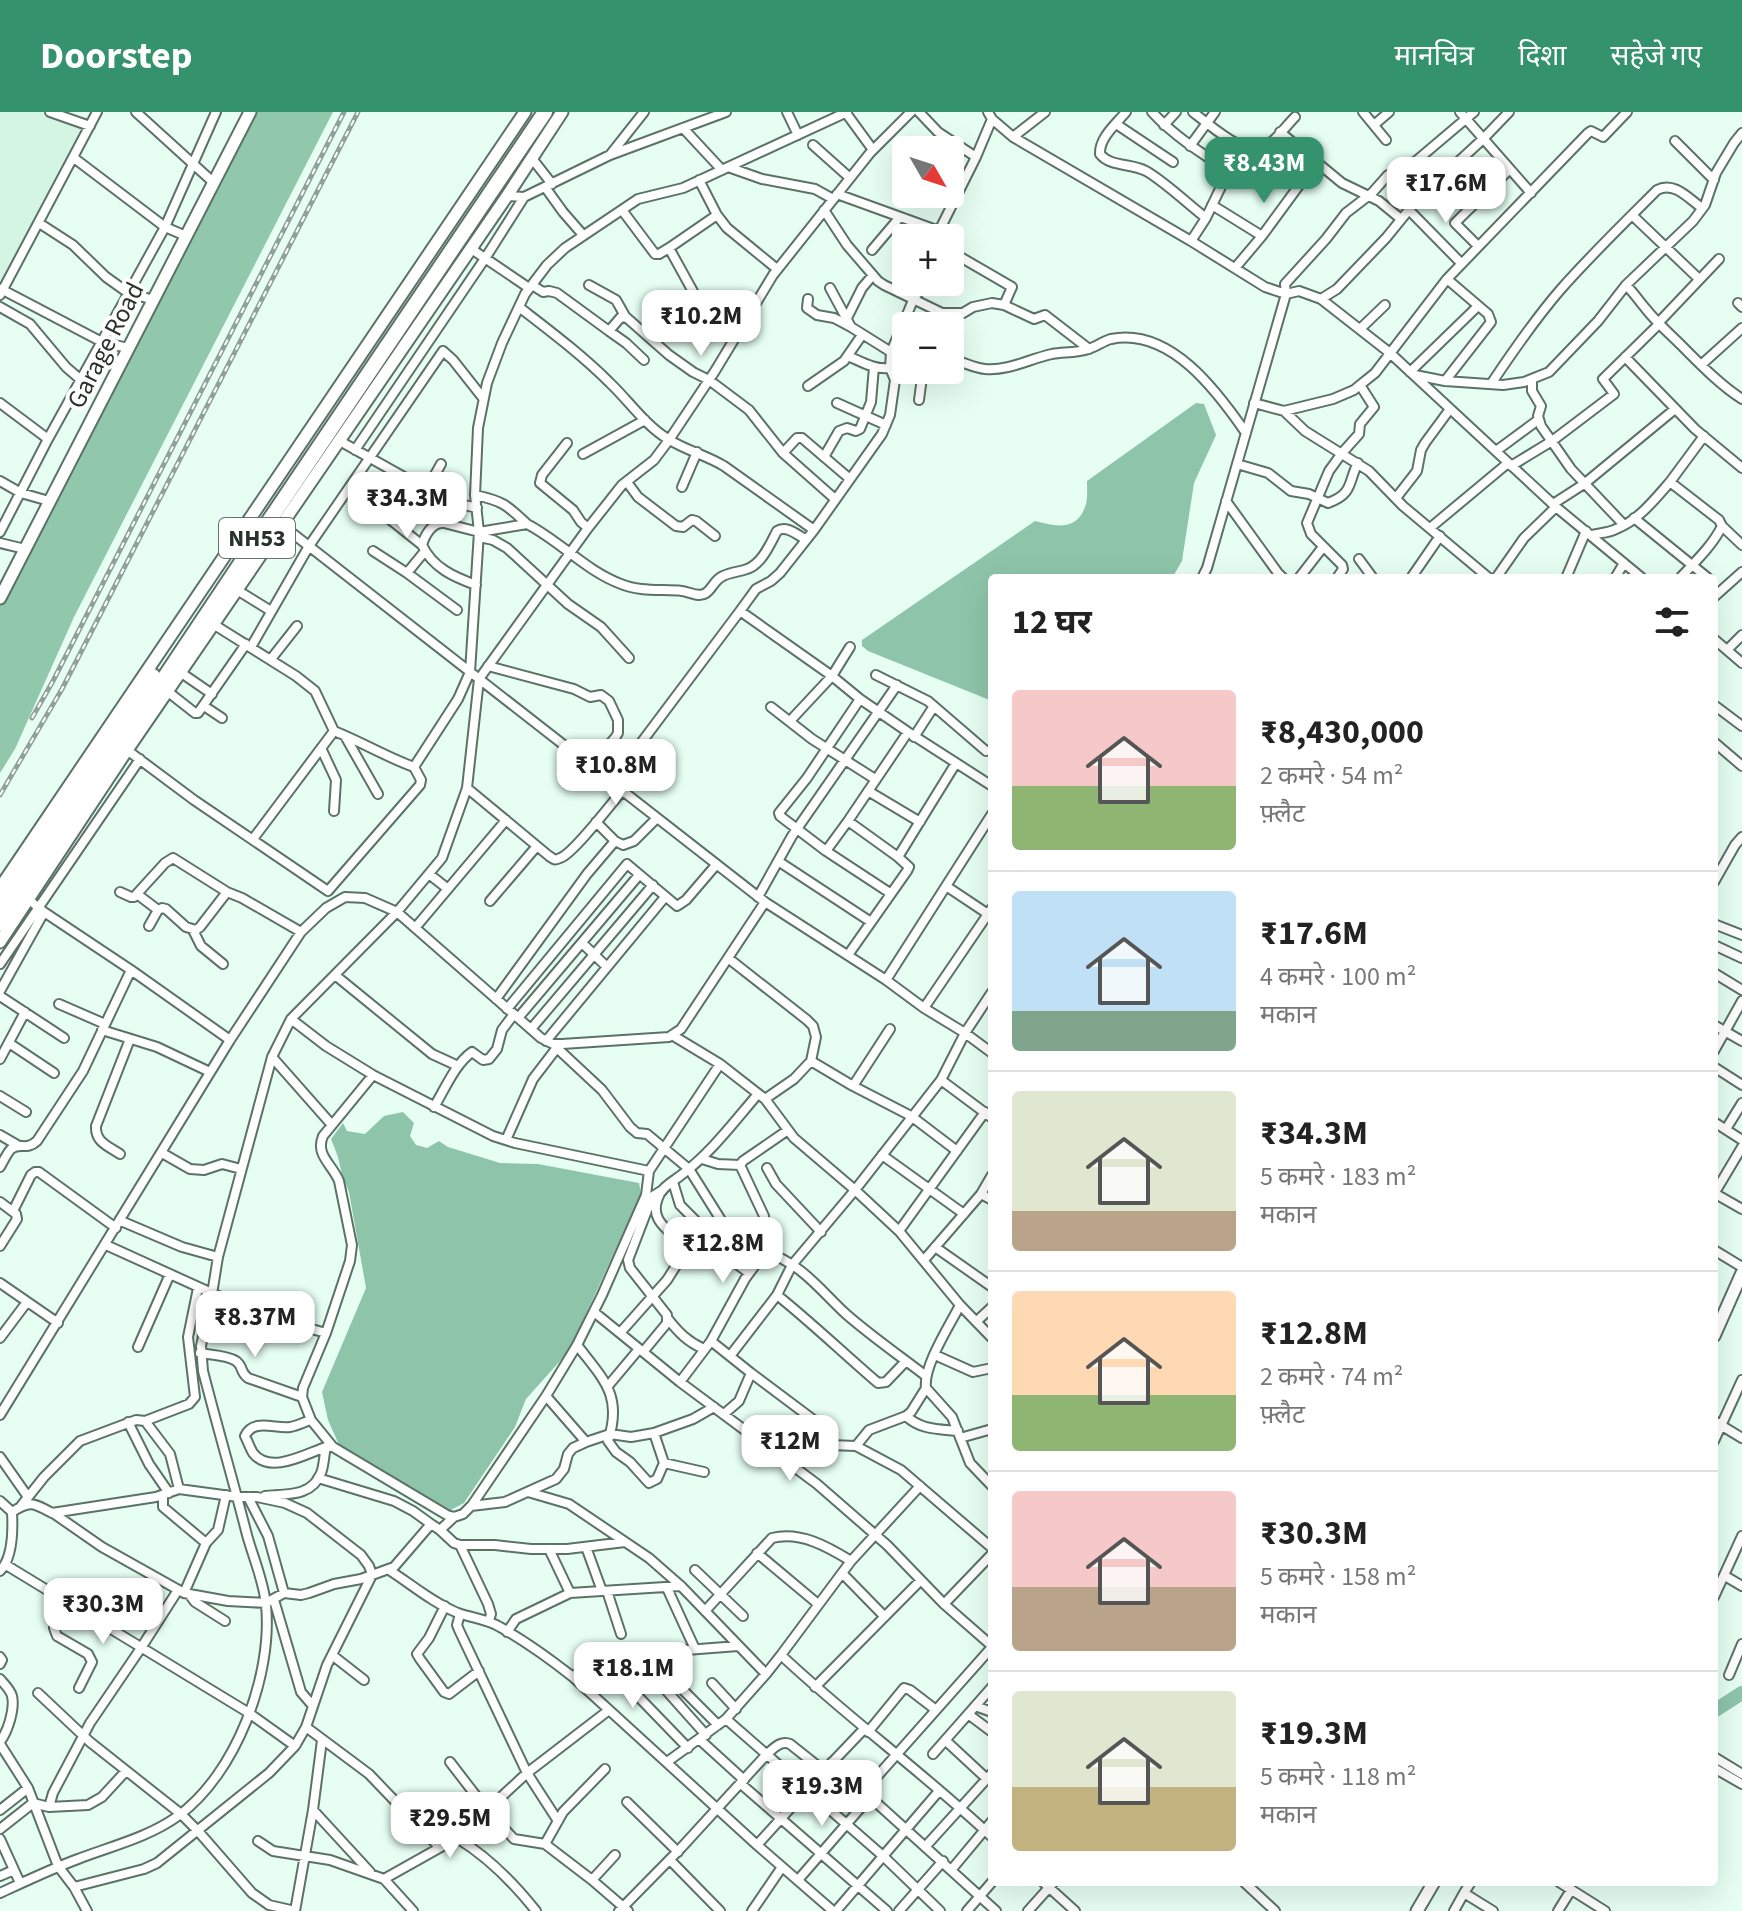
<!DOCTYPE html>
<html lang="hi">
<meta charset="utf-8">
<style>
body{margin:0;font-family:"Source Sans 3","Noto Sans Devanagari",sans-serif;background:#f6f6f6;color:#222;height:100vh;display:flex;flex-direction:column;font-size:30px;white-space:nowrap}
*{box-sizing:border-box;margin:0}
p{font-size:26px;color:#767676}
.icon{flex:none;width:44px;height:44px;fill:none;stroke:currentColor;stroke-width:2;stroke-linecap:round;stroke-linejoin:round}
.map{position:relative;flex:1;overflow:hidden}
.drawer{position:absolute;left:988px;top:462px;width:730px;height:1312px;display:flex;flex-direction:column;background:#fff;border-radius:8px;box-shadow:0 8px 32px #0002}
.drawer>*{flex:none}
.needle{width:52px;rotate:129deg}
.controls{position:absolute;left:892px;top:24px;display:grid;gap:16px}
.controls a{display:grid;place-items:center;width:72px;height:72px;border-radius:8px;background:#fff;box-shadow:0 8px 32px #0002;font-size:40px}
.price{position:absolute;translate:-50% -68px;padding:0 18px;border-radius:16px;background:#fff;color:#222;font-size:26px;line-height:52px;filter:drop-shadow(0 2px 4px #0008)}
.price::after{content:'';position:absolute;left:50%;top:48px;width:24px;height:18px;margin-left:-12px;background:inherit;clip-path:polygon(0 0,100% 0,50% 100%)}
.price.active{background:#34936c;color:#fff}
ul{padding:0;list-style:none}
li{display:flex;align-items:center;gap:24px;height:200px;padding:0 24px}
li+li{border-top:2px solid #e0e0e0}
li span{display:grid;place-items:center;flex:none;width:224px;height:160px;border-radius:8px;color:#555}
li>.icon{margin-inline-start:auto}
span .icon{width:96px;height:96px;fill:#fffc;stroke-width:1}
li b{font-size:34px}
h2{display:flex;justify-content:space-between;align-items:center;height:96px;padding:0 24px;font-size:34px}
header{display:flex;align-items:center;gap:48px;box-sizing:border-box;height:112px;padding:0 40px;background:#34936c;color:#fff}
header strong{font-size:38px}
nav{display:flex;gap:44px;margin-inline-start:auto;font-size:28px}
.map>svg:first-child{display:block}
.built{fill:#d4f5e4}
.forest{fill:#91c8ac}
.water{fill:#8ec5aa}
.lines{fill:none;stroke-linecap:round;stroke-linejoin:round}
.river{stroke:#8ec5aa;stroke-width:14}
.street-casing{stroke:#5c7266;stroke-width:12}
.secondary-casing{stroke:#5c7266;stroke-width:15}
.highway-casing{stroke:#5c7266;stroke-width:18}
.street{stroke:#fff;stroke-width:8}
.secondary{stroke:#fff;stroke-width:11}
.highway{stroke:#fff;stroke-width:14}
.rail-casing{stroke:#8fa198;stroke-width:5}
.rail{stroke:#fff;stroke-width:2;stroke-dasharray:6;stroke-linecap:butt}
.labels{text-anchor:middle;stroke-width:8;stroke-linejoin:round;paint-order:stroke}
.shield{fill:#fff;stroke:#68706c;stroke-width:2}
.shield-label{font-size:24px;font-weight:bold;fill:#28322d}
.street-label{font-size:26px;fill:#28322d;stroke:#fff}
</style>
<header>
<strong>Doorstep</strong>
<nav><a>मानचित्र</a><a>दिशा</a><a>सहेजे गए</a></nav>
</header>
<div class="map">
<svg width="1742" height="1799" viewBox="0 0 1742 1799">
<rect width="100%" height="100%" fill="#e6fff2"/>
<path class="built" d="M0 0H50L90 14 0 177Z"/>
<path class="forest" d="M250 0H333L74 505 15 637 0 661V486Z"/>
<path class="water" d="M1196 291 1204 292 1216 323 1194 371 1182 449 1172 466H992V589L868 539 862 534V528L1035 409C1054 414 1076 420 1085 395 1088 388 1087 376 1087 369Z
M403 1000 414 1011 410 1024 416 1033 427 1036 439 1029 448 1035 500 1051 538 1052 639 1071 641 1082 569 1239 526 1287 515 1315 464 1391 449 1399 340 1335 328 1308 322 1280 366 1176 349 1080 342 1063 338 1045 331 1027 343 1011 347 1019 365 1022 384 1004Z"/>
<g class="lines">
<path class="river" d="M1714 1599 1742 1581"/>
<defs>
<path id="street" d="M50 0 90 14
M136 0 213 70
M787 0 798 23
M919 0 938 20 976 45
M988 0 992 7 1013 25 1191 129 1265 175 1286 182 1299 179 1321 187 1390 241 1556 395 1642 466
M1126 0C1116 12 1099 26 1100 42 1110 55 1131 51 1146 59 1164 69 1189 93 1206 106
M1152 0C1174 24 1201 41 1229 59
M1193 0C1207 11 1243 43 1261 36 1274 32 1285 15 1295 5
M1363 0 1386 28
M1460 0 1531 81
M846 1 873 38
M1116 12 1173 50
M1164 13 1176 0
M1374 13 1389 0
M683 16 722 58
M1280 20 1342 71 1379 89 1401 107
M1013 25 1045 0
M1675 29 1714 68
M813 33 850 66
M1190 34 1215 0
M610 43 644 0
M74 46 165 115 186 124
M534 49 552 72
M728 55 762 67 815 77 833 87
M699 68 717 103 669 136 696 185 706 198 735 225
M545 75 563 100 583 123
M837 82 939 119
M507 84 524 85 610 43 726 0
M1212 93 1262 124
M622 98 655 142H659L669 136
M824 98 847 133 878 169 884 173 942 201H963L973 195 992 191 1004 193 1012 175 950 139
M1409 98 1461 151
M717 103 727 116 777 157
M1632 103 1699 167
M39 111 73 133 106 165 127 180 153 188
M939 126V119L976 45 992 7
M1191 129 1206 106 1241 33
M1478 134 1455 111 1510 57
M470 136 529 176
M872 138 900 105
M1235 156 1262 124 1317 49
M532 173 543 180 549 179 557 181 609 219 621 205 627 206 669 243 693 260 709 268 749 298 783 341 835 387
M589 173 616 188 625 204
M1626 173C1634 181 1639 189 1646 197 1656 210 1669 221 1681 233 1700 252 1719 272 1742 287
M830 176 851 215 891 240 906 242
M1 177 102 230 128 236
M0 183 97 0
M808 187 807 196 817 203 834 206 851 215
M1321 187 1337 177 1386 126 1417 88 1483 27 1509 0
M1738 191 1742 195
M1004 193 1034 207 1045 203 1089 237
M0 195 30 212 66 255 81 268
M519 195C550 219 582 243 610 271 629 289 645 313 668 327 685 338 706 343 724 354L814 418
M847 206 862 176 873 163
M937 214 942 201
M1360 217 1385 193
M609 219 626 231 644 248
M848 244C862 250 875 258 890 256
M1625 245 1695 317 1742 356
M950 247C962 249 973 256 985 257 1009 259 1029 247 1052 242 1063 240 1077 241 1088 237 1096 235 1103 229 1111 227 1170 215 1217 279 1246 321
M1701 253 1742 216
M1410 260 1478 194
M1415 263 1445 269 1503 273 1524 270 1549 260 1598 209 1626 173 1693 109 1705 93 1716 61 1734 31 1742 21
M1532 267V279L1541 294 1538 304 1541 314 1571 357 1624 413
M1445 269 1491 210 1488 202 1447 167
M1491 272C1513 239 1535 207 1561 177 1592 142 1624 111 1657 78 1674 69 1688 86 1702 96
M808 274 844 249 862 223
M919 288 923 258
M0 291 48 327
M837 291 886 313
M1254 291 1284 299 1333 287 1354 278 1360 273 1375 261 1447 167 1588 21 1591 19 1603 25 1627 0
M1284 299 1305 319 1369 359 1403 394 1489 466
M338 328 447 389 477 396
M567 331 542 363 540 371 573 398 581 410 588 416
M355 338 486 145 524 85
M1496 339 1538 308
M783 341 797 326H802L850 367
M583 342 645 308
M824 345 839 319 847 316 856 319 860 317 871 290 874 255
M1237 352 1268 361 1291 379 1309 382 1328 391C1354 382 1348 369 1358 351
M1511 354 1552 329 1614 282 1603 267 1659 212 1661 208 1719 147
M0 369 21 381 49 389
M627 370 638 385 676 414 683 415 692 408 696 409 715 424
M1670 370 1704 324
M682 375 697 340
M427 377 441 352
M475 383C503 389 507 393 527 412
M1396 386 1417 359 1421 338 1425 331 1450 297
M1226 389 1278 461 1283 466
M1553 392 1584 372 1675 297
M382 401 422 433
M1634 406 1708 466
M278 410 765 790 886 868 924 896 965 921 992 941
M1722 414 1742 433
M1430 416 1508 351
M0 420 48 327 165 115 216 0
M1591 423C1599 421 1609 421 1616 417 1638 409 1655 387 1670 370L1719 408 1722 414C1713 433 1694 451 1680 466
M479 425 493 428 507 436 568 492 601 515 629 546
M0 431 25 437
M373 439 407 461 457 498
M1359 447 1373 466
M407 461 425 439
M1202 466 1207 456 1286 182 1285 172 1326 127 1346 101 1372 81 1388 63 1416 49 1474 0
M1299 466 1323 435
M1337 466 1343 457 1342 453 1311 422 1307 411 1329 359 1342 341 1359 322 1360 312 1374 295 1360 273
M1411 466 1440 424
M1496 466 1524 426 1556 395
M1566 466 1586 419
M1615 466 1624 451
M476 473C454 465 433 456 422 433 425 423 432 410 444 411L479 420 527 412C560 429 586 459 621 472 640 480 662 477 682 479 690 480 699 486 706 481 713 476 714 468 723 464 731 460 739 460 747 457 762 452 770 432 777 419 786 413 796 422 805 427
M237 478 271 499
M1714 485 1742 460
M740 499 832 564 860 587 908 620 992 674
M213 512 296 564 315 579 334 619C362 630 386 645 414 655
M1714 527 1742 551
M251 535 309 434 443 239 453 248 483 286
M1727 538 1742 523
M271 547 297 514
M488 554 574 577 590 585 601 583 609 589 618 608V621L615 626 590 654
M180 560 212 582
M876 563 928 589 986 639
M167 579 195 601H198L246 532
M860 587 807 666 779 701 780 704 826 739 890 781
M1714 593 1742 614
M204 594 222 606
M771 595 812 627 875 667
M790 609 832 564 850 535
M345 624 378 682
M914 625 934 594
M1714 630 1742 654
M321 636 336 668 334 699
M127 638 194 688 328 779 420 673 421 668 414 655 458 587 470 560 479 420 475 383 478 316 487 271 502 231 525 182 547 153 565 136 638 87 683 76 847 0
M611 671 740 499 756 477 771 469 780 461 814 418 882 322 890 303 895 268 890 256 891 240 914 186 927 170
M467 676 549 744C554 747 554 749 560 746 573 742 611 692 622 679
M868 679 920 710
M848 709 898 745 956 651
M596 710 615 729
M253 727 334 619
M826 739 848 709 908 620
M778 749 871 810
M429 762 448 777
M1714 770 1735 733 1742 725
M946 774 991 804
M120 780 131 785H134L165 751 173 746 227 780 242 786 301 820
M137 782 158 798
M758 785 792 724 897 573
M28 787 44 800 131 858 230 928
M490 789 537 734
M1714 812 1742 823
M149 814 158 798 162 796 166 797 186 815 196 818 200 815 227 780
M415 816 506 708
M193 818 201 834 223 852
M582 831 607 855
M1714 833 1742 846
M848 843 907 759 909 755 898 745
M728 846 807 908 813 914 816 925 811 949 794 967 765 987
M0 852 140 647
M1714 861 1742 878
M335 863 432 942 458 954
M886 868 992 702
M0 879 44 800
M0 884 64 926
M496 887 587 762 615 729 623 733 634 729 657 706
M59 892 105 912
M924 896 992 796
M507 897 627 752 677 794 686 788 716 753
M518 906 639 763
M291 907 326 934 373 963 493 1024 515 1031 649 1059 646 1083 602 1183 577 1233 546 1284 472 1393
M1714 913 1742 929
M531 917 653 773
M102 918 157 935 210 960
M672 923 720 952 765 987 794 1026 855 1078 899 1119 960 1193 992 1226
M546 929 665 785
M9 931 54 961
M557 936 602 978 630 1015 637 1021 647 1022 689 1057 731 1124 739 1130 764 1141
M1714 939 1742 889
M272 945 332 1013
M0 947 25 900
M811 949 853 974 911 1004 957 1039
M1714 955 1742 973
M373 963 323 1024C315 1043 332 1052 339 1069L352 1133 350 1149 326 1221 303 1276 302 1285 311 1308 333 1335 447 1403 454 1405 463 1402 471 1394 505 1390 556 1367 564 1357 568 1342 573 1336 586 1330 610 1322 631 1325 654 1321 693 1307 714 1295
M941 968 992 1006
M853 974 890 917
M0 984 26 1000
M434 995C445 977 455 952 472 940L483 948 489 947 497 937 502 918 514 902
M1714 1010 1742 1028
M1726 1017 1742 991
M0 1023 19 1034
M506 1028 533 967 559 933
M162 1041 190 1057 204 1058 222 1052 241 1057
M120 1042C108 1034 95 1030 96 1014L130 927
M882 1043 964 1102
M702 1047 718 1052 740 1053
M0 1055C3 1050 7 1041 11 1037 20 1030 26 1039 37 1029L83 959 131 858
M767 1056 776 1072 821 1120
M649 1059 720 952
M673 1070 680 1093 695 1108 706 1125 722 1141 749 1161
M1714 1081 1742 1097
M981 1082 992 1063
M1714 1082 1742 1035
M0 1090 16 1102 17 1107 0 1134
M13 1099 31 1063 35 1060H39L116 1116
M121 1109 182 1135 218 1145
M899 1119 985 1000
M673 1123C661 1113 651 1103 658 1086 661 1076 672 1070 680 1064 711 1041 733 1011 758 982
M106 1133 258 1202 326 1221
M935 1135 992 1175
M1714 1138 1742 1155
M766 1140 764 1104 740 1053 743 1049 788 1018
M924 1148 981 1082 992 1088
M0 1171 58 1211
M777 1183C812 1211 844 1242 878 1271L886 1270 906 1249
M960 1193C950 1213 923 1254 926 1276L952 1305 970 1351 992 1374
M594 1200 680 1270 817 1372 887 1433 944 1492 992 1534
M668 1207C679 1221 688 1230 704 1237
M977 1209 992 1195
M620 1221 667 1168 700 1116
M0 1226 27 1190
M711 1229 751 1261
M577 1233C603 1267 623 1283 608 1329L616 1340 630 1350 649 1371 657 1367 664 1351 654 1321
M138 1235 170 1162
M643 1240 667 1211V1203L630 1156 628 1148 651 1088 653 1084 661 1079
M200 1241C211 1243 227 1243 236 1249 244 1255 239 1259 248 1266L302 1285
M935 1243 973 1260 992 1256
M730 1244 777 1183 792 1153 855 1078 941 968 965 921 992 880
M680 1270 711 1229 745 1167 764 1141 766 1140C802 1152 820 1178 846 1202 871 1224 900 1244 926 1264
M608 1274 639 1237
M546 1284 586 1330
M724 1302 739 1289 751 1261 823 1315 827 1320 830 1333
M0 1303 230 928 301 820 326 796 345 785 365 786 397 800 541 926 553 932H562L669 925 681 917 765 790
M906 1304C921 1318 938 1317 958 1319
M311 1308C304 1310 297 1314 290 1315 275 1317 253 1306 245 1324 248 1330 250 1336 253 1341 270 1363 305 1342 326 1335H333
M145 1309 189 1292 195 1285 188 1225 198 1176
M1714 1309 1742 1326
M128 1310 149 1352 169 1381
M960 1326 992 1317
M1714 1329 1742 1268
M856 1334 869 1318 906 1304 911 1300 926 1276
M0 1345 28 1385
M664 1351 704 1360
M792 1352 810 1336 830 1333 856 1334 901 1358 992 1436
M318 1366 394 1389 413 1399 431 1412
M528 1380 569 1392 649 1446 681 1474 766 1562 781 1543C849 1607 924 1661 992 1725
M163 1383V1395L206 1431
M265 1384C286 1382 312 1385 321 1361 324 1354 324 1343 326 1335
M248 1385 268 1424 284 1481
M0 1389 12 1400C13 1418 13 1446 0 1459
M21 1394 44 1365 80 1329 136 1308 145 1309 170 1342 179 1377
M12 1400C30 1388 34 1391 52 1401L156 1385 179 1377 238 1385H257L285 1391 307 1401 361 1443 369 1454 372 1463 327 1553 306 1615 295 1634 269 1661 157 1751 144 1757 74 1775
M53 1401 102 1435 184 1481 228 1489 266 1491 284 1481 301 1483 309 1481 334 1472 361 1467 394 1455 431 1412 440 1418 454 1405
M440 1418 454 1431 460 1433H495L531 1437H567L625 1430
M460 1433 488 1492 491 1502 489 1509
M586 1435 602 1479
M549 1437 570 1481
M757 1441 818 1492
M6 1453 249 1601 295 1634
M389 1458C411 1472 433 1491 458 1501 472 1506 487 1507 500 1515 525 1529 550 1547 573 1565L757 1733 833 1799
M695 1458 743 1504
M842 1461 884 1504
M1725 1464 1742 1474
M667 1476 695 1537
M607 1479 621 1522
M184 1481 206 1431 218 1418 226 1383
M189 1482 195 1490 225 1509
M1714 1485 1742 1424
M274 1488 301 1580 313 1594
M69 1492 54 1516 57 1524 88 1542 92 1550 79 1576
M944 1492 992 1442
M445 1494 429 1526 417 1542 420 1547 444 1580 449 1582 479 1559
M705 1499 772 1426C801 1419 828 1435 851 1449
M460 1502 457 1513 459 1518 527 1661 558 1709
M507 1520 516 1507 570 1481 681 1474
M332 1543 364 1568
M781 1543 851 1449 920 1374
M0 1545 2 1548 0 1552
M1729 1563 1742 1532
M573 1565 590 1550 609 1544 738 1534
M0 1567C4 1572 10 1577 12 1584 15 1597 8 1619 0 1630
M712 1571 736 1597
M629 1575 688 1636
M680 1575 718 1613
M815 1575 921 1468
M665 1577 706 1623
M38 1581 90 1630 181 1702 198 1719 252 1781 269 1793 295 1799
M975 1594 992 1600
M968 1602 992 1620
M726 1607 766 1562
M306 1615 369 1662 439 1735
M868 1620 904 1576 910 1578 936 1598
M699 1627 744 1668
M945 1628 987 1667
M0 1632 28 1676 58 1754 74 1775 87 1799
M933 1642 992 1575
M1714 1645 1742 1662
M450 1650 487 1698 514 1727 545 1732 592 1768 628 1799
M667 1650 726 1607 883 1744 940 1799
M832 1650 865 1678 870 1685 996 1799
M1714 1656 1742 1672
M741 1672 887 1799
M865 1678 992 1535
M627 1690 678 1740
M49 1695 53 1681 90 1611 141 1536 178 1478
M0 1698 28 1676
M313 1698 370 1760
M0 1717 33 1691 49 1695 88 1693 102 1685 125 1660
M457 1726C488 1745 513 1770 536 1799
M0 1727 20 1771
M258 1729 273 1739 330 1748 384 1767 457 1726 527 1661 609 1598
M545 1732 563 1700 605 1657
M757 1733 824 1659
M925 1735 992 1661
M670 1748 720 1799
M952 1757 992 1709
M0 1764 14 1758
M384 1767 413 1799
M592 1768 615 1743
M798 1768 870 1685
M1043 1770 1075 1799
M1244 1770 1275 1799
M1559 1770 1605 1799
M0 1781C26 1769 51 1757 78 1747 112 1734 149 1725 178 1704 236 1662 273 1563 266 1493 264 1470 253 1445 247 1423 233 1368 217 1314 203 1259L201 1234 212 1182 218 1145 272 945 291 907 397 800 442 746 467 676 479 567 588 416 622 373 654 348 669 328 715 259 773 163 870 41 911 0
M1464 1781 1471 1770
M295 1799 313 1698 322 1628
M619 1799 681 1736 767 1642C774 1636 781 1628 790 1632L824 1659 864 1617
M752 1799 782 1755
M836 1799 939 1679
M899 1799 943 1749
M967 1799 992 1770
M1028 1799 1054 1770
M1454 1799 1464 1781 1493 1799
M1558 1799 1571 1778"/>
<path id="secondary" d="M0 486 250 0
M0 776 525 0
M0 830 127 638 507 84 562 0
M1714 1224 1742 1161
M1417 1799 1434 1770"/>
<path id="highway" d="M0 793 153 564
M0 812 271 406 545 0"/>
</defs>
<use href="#street" class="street-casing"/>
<use href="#secondary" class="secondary-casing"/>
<use href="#highway" class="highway-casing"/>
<use href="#street" class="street"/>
<use href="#secondary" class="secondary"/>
<use href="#highway" class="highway"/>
<defs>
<path id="rail" d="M32 606 53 569 344 0
M0 683 62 577 358 0"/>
</defs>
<use href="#rail" class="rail-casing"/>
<use href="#rail" class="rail"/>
</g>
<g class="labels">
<rect class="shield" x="219" y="406" width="76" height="40" rx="6"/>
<g class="shield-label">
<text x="257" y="434">NH53</text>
</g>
<g class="street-label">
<text transform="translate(105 233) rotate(-63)" y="9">Garage Road</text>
</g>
</g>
</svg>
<div class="controls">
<a><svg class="needle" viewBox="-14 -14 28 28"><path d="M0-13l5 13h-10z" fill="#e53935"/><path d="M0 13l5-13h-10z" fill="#767676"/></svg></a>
<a>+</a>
<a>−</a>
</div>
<b class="price active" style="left:1264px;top:93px">₹8.43M</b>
<b class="price" style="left:1446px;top:113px">₹17.6M</b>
<b class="price" style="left:701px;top:246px">₹10.2M</b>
<b class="price" style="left:407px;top:428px">₹34.3M</b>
<b class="price" style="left:616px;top:695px">₹10.8M</b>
<b class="price" style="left:723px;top:1173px">₹12.8M</b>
<b class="price" style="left:255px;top:1247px">₹8.37M</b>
<b class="price" style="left:790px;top:1371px">₹12M</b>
<b class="price" style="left:103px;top:1534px">₹30.3M</b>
<b class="price" style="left:633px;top:1598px">₹18.1M</b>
<b class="price" style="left:822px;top:1716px">₹19.3M</b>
<b class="price" style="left:450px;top:1748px">₹29.5M</b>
<section class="drawer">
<h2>12 घर<svg class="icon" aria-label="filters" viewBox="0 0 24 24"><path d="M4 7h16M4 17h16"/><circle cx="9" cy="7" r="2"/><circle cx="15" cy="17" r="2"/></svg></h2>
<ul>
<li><span style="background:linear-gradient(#f6c9c9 60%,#8fb573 0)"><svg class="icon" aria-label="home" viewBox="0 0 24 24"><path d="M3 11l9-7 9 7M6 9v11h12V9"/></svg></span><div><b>₹8,430,000</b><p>2 कमरे · 54 m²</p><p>फ़्लैट</p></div></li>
<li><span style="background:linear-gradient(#bfe0f5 75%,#7fa58c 0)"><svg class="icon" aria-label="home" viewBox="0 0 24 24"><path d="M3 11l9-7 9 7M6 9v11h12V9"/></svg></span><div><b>₹17.6M</b><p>4 कमरे · 100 m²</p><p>मकान</p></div></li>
<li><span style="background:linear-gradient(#dfe7d0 75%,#b9a48a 0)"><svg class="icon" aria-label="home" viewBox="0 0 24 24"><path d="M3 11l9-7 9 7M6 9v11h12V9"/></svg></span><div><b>₹34.3M</b><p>5 कमरे · 183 m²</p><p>मकान</p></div></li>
<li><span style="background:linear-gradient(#ffd9b3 65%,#8fb573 0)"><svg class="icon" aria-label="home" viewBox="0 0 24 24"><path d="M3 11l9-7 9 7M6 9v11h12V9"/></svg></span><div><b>₹12.8M</b><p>2 कमरे · 74 m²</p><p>फ़्लैट</p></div></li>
<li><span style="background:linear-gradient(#f6c9c9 60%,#b9a48a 0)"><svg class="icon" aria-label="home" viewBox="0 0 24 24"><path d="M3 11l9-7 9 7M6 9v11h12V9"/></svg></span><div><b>₹30.3M</b><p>5 कमरे · 158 m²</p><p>मकान</p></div></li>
<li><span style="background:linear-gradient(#dfe7d0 60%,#c2b280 0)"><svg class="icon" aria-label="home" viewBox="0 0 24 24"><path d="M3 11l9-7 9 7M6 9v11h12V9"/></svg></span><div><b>₹19.3M</b><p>5 कमरे · 118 m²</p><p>मकान</p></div></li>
</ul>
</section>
</div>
